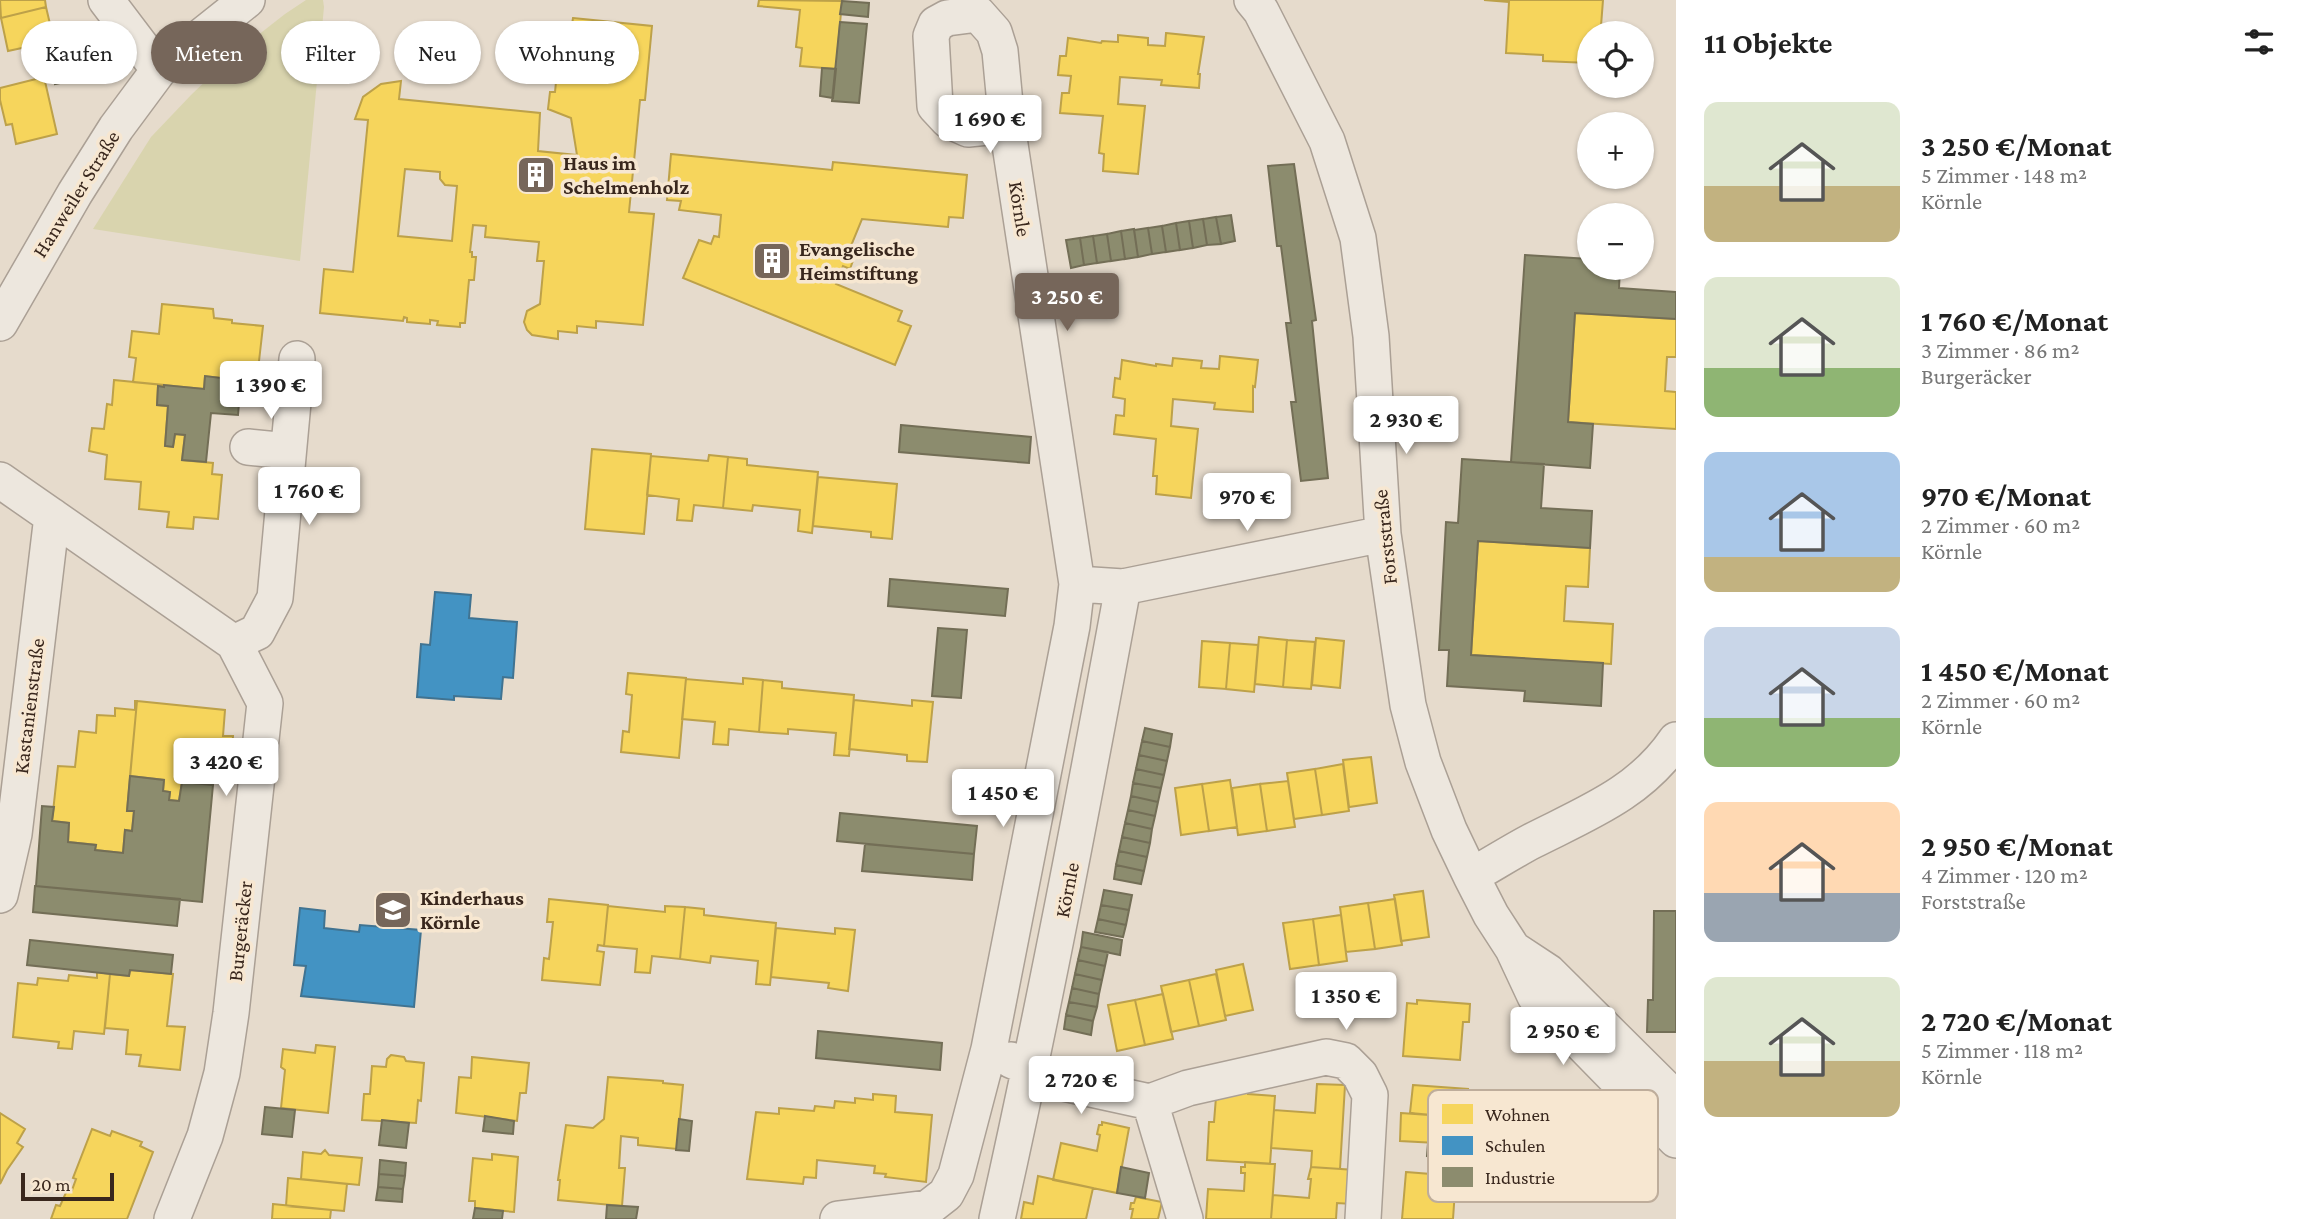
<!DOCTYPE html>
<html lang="de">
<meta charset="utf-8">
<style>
body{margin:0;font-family:"Crimson Pro",serif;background:#f6f6f6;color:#222;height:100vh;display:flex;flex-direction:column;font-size:26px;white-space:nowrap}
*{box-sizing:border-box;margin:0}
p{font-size:23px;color:#767676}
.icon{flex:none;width:38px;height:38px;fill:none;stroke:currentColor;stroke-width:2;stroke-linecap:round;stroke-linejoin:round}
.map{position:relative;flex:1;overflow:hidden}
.details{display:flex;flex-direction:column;background:#fff;width:630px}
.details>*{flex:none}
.guide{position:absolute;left:21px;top:21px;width:665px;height:63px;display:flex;gap:14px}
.fabs{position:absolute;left:1577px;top:21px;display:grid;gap:14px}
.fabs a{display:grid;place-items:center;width:77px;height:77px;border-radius:50%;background:#fff;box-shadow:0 2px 5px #0004;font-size:35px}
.scale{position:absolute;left:21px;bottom:18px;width:93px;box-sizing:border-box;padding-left:7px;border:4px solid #39271d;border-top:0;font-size:19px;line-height:24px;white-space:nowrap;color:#39271d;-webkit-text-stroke:5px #f7e7d1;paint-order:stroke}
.price{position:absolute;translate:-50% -60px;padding:0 16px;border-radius:7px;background:#fff;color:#222;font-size:23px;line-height:46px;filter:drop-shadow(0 2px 4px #0008)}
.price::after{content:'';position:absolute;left:50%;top:42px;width:21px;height:16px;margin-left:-10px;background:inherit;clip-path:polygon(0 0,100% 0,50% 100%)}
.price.on{background:#76665a;color:#fff}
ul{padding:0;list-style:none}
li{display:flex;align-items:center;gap:21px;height:175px;padding:0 28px}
li span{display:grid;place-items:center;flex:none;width:196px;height:140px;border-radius:14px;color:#555}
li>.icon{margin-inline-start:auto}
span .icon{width:84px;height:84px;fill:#fffc;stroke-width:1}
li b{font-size:30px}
h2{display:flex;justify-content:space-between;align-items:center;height:84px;padding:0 28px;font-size:30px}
.tag{padding:0 24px;border-radius:32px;background:#fff;box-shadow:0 2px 5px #0004;font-size:24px;line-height:63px}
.tag.on{background:#76665a;color:#fff}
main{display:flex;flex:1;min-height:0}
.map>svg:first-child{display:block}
.green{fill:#d9d4ae}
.homes{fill:#f6d55c;stroke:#bda149;stroke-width:2;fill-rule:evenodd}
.schools{fill:#4393c3;stroke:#407391;stroke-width:2}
.industry{fill:#8c8c6e;stroke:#736e56;stroke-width:2}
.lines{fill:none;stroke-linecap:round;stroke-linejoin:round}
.minor-casing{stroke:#aba095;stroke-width:38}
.minor{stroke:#ede7de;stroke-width:35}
.labels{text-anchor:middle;stroke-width:7;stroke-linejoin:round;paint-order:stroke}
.poi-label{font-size:21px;font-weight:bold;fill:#39271d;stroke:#f7e7d1;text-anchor:start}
.street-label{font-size:21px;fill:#39271d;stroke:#f7e7d1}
.key{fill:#f7e7d1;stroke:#bead9b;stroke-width:2}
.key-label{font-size:19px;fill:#39271d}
</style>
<main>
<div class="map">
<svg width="1676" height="1219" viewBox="0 0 1676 1219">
<rect width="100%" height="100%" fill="#e6dbcc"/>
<path class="green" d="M306 0H323L324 7 300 261 93 229 151 137 192 94 235 53 285 14Z"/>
<path class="homes" d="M0 0H45L46 7 1 18Z
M759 0 842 1 836 69 800 66 802 48 796 47 800 10 758 6Z
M1484 0H1603L1601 26 1636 29V33H1589V63L1543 61V55L1506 53 1509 2Z
M46 7 54 41 8 51 1 18Z
M573 18 652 26 645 100H640L629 212 654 214 643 325 596 321V328L577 326V333L558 331V339L532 335 527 330 524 322 527 311 540 304 544 261H537L539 242 485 237 486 226 473 225 470 252H472V257H476L474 280H469L465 323H460V327L437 325 438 321 430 320V324L407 322V318L404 317 403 321 320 313 324 269 353 272 368 120 355 119 363 97 381 84 401 81 399 99 540 113 538 151 577 155 571 118 548 109 550 92H555L560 42 566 36 570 37ZM405 169 440 172V179L445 185 457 186 452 241 398 236Z
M1166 33 1204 37 1198 74H1200L1199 88 1161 85 1162 80 1120 77 1118 104 1145 106 1138 174 1103 171 1104 154 1099 153 1103 116 1060 113 1062 93H1069L1071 76 1058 75 1060 56H1066L1068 38 1101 43 1102 41 1118 42V35L1148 38V45L1165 46Z
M44 77 57 134 16 144 12 124 6 125 0 100V88Z
M671 154 832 170 833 162 967 175 963 218 949 217 948 227 862 219 848 253 855 255 850 269 843 266 836 284 902 311 898 321 911 326 895 365 683 278 699 240 711 244 714 236 719 237 721 215 679 210 681 201 667 200Z
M162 304 213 309 214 318 232 320V323L263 326 258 370 230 367 229 379 205 376 204 389 133 382 136 358 129 357 132 331 159 334Z
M1575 313 1676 319V357H1667L1665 391 1676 392V429L1568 422Z
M1220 356 1258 360 1255 387 1253 386V412L1214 409 1215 403 1173 399 1171 426 1198 429 1191 498 1156 494 1157 476H1153L1156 439 1114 434 1116 415 1124 416 1125 399 1113 397 1115 378 1120 379 1122 360 1156 366V364L1172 366 1173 358 1202 361 1201 368 1219 369Z
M114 380 164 385V387L158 386 157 405 168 406 165 446 173 447 175 434 185 435 182 460 213 463 212 474 222 475 218 519 194 517 193 529 167 527 169 512 139 509 141 482 105 479 107 455 89 451 92 428 104 429 107 404 112 405Z
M592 449 651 454 644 534 585 529Z
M709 455 728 457 723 508 694 505 692 521 677 520 679 499 647 495 651 456 708 461Z
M728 457 747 459V465L818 472 812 533 798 531 800 510 753 505 752 511 723 508Z
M818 477 897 484 892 539 871 537V532L813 526Z
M1478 541 1590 548 1588 587 1566 586 1564 621 1613 624 1611 664 1471 655Z
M1259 637 1287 640 1283 687 1255 684Z
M1316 638 1344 641 1340 688 1312 685Z
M1287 640 1315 642 1311 689 1283 687Z
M1202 641 1230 643 1226 689 1199 687Z
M1230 643 1258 645 1254 692 1226 689Z
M628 673 686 678 679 758 621 752 623 731 629 732 632 695 626 694Z
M743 678 763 680 759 732 729 729 728 745 713 744 715 722 682 719 686 679 743 684Z
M763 680 782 682V688L854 695 849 756 834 755 836 733 788 729V734L759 732Z
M854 700 912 706V700L933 702 927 762 907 761V755L849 749Z
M135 701H137L127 811H134L132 831 125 830 123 853 95 850 96 845 68 842 69 823 52 821 58 766 75 767 79 731 96 733 97 715 115 716V708L135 710Z
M137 701 225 710 223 736H233L231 760 220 759V762H215L213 785 182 782 179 801 169 800 170 792 163 791 164 780 130 776Z
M1371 757 1377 803 1349 807 1343 760Z
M1343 764 1349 811 1322 815 1315 769Z
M1315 769 1322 815 1294 819 1287 773Z
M1230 780 1237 827 1209 831 1202 784Z
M1288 781 1295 827 1267 831 1260 784Z
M1202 784 1209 831 1181 835 1175 788Z
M1260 784 1267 831 1238 835 1232 788Z
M1423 891 1429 937 1401 941 1394 895Z
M549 899 608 905 604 946 598 945 597 951 604 952 600 985 542 980 544 958 549 959 553 922H547Z
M1395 899 1402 945 1375 949 1368 903Z
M1368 903 1375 949 1346 952 1340 907Z
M608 906 665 912V906L685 907 680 959 652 956 650 973 635 972 637 949 604 946Z
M685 907 704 909V915L776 923 770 985 756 984 758 961 711 956 710 963 680 959Z
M1341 915 1347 961 1319 965 1313 919Z
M1313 919 1319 965 1290 969 1283 923Z
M776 928 835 934V928L855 930 848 991 828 988 829 983 771 977Z
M1243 964 1253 1010 1225 1016 1216 970Z
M130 970 173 974 167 1026 185 1027 180 1070 139 1066 141 1055 126 1054 128 1030 105 1028 110 974 129 976Z
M97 972 110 974 104 1034 74 1031 72 1049 58 1048 59 1042 13 1037 18 983 37 985 38 978 68 981 69 975 97 978Z
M1216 974 1226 1020 1199 1026 1189 980Z
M1189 980 1199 1026 1171 1032 1161 986Z
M1163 994 1173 1039 1145 1045 1135 1000Z
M1135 1000 1145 1045 1117 1051 1108 1005Z
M1417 1000 1470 1004 1469 1022H1463L1460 1060 1403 1056 1407 1003 1417 1004Z
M316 1045 335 1047 328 1113 281 1108 285 1070 281 1067 283 1049 315 1053Z
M391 1055 404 1057 406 1061 424 1063 421 1101 418 1100 416 1123 362 1120 364 1094H370L372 1066 386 1067 387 1059Z
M472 1057 529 1063 526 1093H520L517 1121 456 1113 459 1077 471 1078Z
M608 1077 663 1081V1083L683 1085 677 1149 638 1145V1138L621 1136 619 1168H625L622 1206 558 1200 560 1180H558L566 1125 593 1128 604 1119Z
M1317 1084 1345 1085 1340 1169 1311 1167 1312 1151 1271 1148 1274 1110 1315 1113Z
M1413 1085 1468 1089 1466 1118 1410 1113Z
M1248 1089V1094L1275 1096 1270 1164 1207 1160 1209 1122H1214L1216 1097Z
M873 1094 896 1096 895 1112 932 1115 926 1182 885 1177 886 1174 874 1173 875 1166 817 1160 816 1178 804 1177 803 1184 747 1179 756 1112 779 1114V1108L814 1111 815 1106 834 1108 835 1101 855 1103V1098L873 1100Z
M0 1113 25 1129 17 1143 23 1147 7 1170 0 1184Z
M1401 1113 1457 1117 1455 1144 1400 1141Z
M1102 1122 1129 1128 1117 1193 1053 1180 1061 1143 1097 1151 1100 1135 1097 1134 1099 1125H1102Z
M92 1129 110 1136 112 1131 142 1142 140 1146 153 1152 127 1219H51L56 1205 60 1206 68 1188 72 1190 76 1179 73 1178Z
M325 1150 329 1155 362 1158 359 1185 301 1179 303 1152 321 1154Z
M492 1154 518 1157 514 1212 475 1208V1201H469L473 1158 492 1160Z
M1245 1162 1275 1164 1271 1219H1206L1208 1189 1244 1191 1245 1173H1241V1167H1245Z
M1311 1167 1355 1170 1352 1204 1337 1203 1336 1219H1271L1273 1195 1309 1198 1311 1179H1308Z
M1406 1172 1456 1176 1453 1219H1402Z
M1038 1176 1093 1188 1086 1219H1021L1024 1202 1033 1204Z
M288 1178 347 1184 344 1211 286 1206Z
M1136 1197 1162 1202 1158 1219H1131L1133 1209H1130L1131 1203H1134Z
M273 1204 331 1210 330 1219H272Z"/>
<path class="schools" d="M435 592 471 595 469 618 517 622 513 678 503 677 501 699 454 696V700L417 697 421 644 430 645Z
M300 908 325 911 324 928 359 932 360 925 421 930 414 1007 301 996 306 966 294 965Z"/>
<path class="industry" d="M842 1 869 3 868 17 840 14Z
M840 22 867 24 859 103 832 101Z
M85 33 88 47 61 53 58 39Z
M82 48 89 77 55 84 48 56Z
M822 68 836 69 833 98 820 96Z
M1294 164 1316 320 1312 321 1328 478 1301 481 1291 402H1296L1286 323H1291L1281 246H1277L1268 166Z
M1231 215 1235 241 1221 244 1216 217Z
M1216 217 1221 244 1207 245 1203 219Z
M1203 219 1207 245 1193 248 1189 221Z
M1189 221 1193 248 1180 250 1176 223Z
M1176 223 1180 250 1166 252 1162 226Z
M1162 226 1166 252 1152 254 1148 228Z
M1148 228 1152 254 1138 257 1134 230Z
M1134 229 1138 257 1125 259 1121 231Z
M1121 231 1125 259 1111 261 1107 234Z
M1107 234 1111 261 1097 263 1093 236Z
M1093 236 1097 263 1084 265 1080 238Z
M1080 238 1084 265 1071 268 1066 240Z
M1525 255 1589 259V268H1620L1619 288 1676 292V319L1575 313 1568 422 1593 424 1590 468 1511 462Z
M230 367 242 368 238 415 211 413 206 462 182 460 185 435 175 434 173 447 165 446 168 406 157 405 158 386 164 387V385L204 389 205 376 229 379Z
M901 425 1031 437 1029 463 899 452Z
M1462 459 1544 464 1541 508 1592 511 1590 548 1478 541 1471 655 1603 663 1601 706 1524 701 1525 691 1447 686 1449 650H1439L1446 522 1458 523Z
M890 579 1008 589 1005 616 888 606Z
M938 628 967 630 961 698 932 696Z
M1145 728 1172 734 1170 747 1142 741Z
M1142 741 1170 747 1167 761 1139 755Z
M1139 755 1167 761 1164 775 1136 769Z
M1136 769 1164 775 1161 788 1133 783Z
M130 776 164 780 163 791 170 792 169 800 179 801 182 782 213 785 202 902 36 886 42 806 54 807 52 821 69 823 68 842 96 845 95 850 123 853 125 830 132 831 134 811H127Z
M1133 783 1161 788 1158 802 1131 796Z
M1131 796 1158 802 1155 816 1128 810Z
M1128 810 1155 816 1152 829 1125 823Z
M840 813 977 826 974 854 837 841Z
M1125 823 1152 829 1150 843 1122 837Z
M1122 837 1150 843 1147 857 1119 851Z
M865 844 974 854 972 880 862 871Z
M1119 851 1147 857 1144 871 1116 865Z
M1116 865 1144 871 1141 884 1114 879Z
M35 886 180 899 177 926 33 912Z
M1104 890 1132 895 1129 910 1101 905Z
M1101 905 1129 910 1126 925 1098 919Z
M1654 911H1676V1032H1647L1648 1000H1653Z
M1098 919 1126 925 1123 937 1095 932Z
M1083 932 1122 940 1120 955 1081 947Z
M30 940 173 955 171 974 130 970 129 976 27 965Z
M1081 947 1108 952 1105 966 1078 960Z
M1078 960 1105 966 1102 980 1075 974Z
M1075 974 1102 980 1099 994 1072 988Z
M1072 988 1099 994 1097 1007 1069 1002Z
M1069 1002 1097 1007 1093 1021 1066 1015Z
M1066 1015 1093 1021 1091 1035 1064 1029Z
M818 1031 942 1043 940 1070 816 1058Z
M265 1107 295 1110 292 1137 262 1134Z
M485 1116 514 1121 513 1134 483 1131Z
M679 1119 692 1121 689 1151 676 1150Z
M382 1120 409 1123 406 1148 379 1145Z
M1428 1143 1455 1144 1454 1158 1427 1156Z
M380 1160 406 1163 405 1176 379 1174Z
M1121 1167 1149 1173 1145 1198 1117 1193Z
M379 1174 405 1176 403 1189 378 1187Z
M378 1187 403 1189 402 1202 376 1200Z
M607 1205 638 1207 636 1219H606Z
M475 1208 503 1211 502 1219H473Z"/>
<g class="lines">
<defs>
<path id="minor" d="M106 0 159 70
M1252 0 1261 11 1327 141 1358 238 1371 336 1383 534 1408 705 1423 762 1449 830 1471 876 1491 915 1513 949 1535 996 1676 1140
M1007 125 968 129 948 120 935 106 931 36 936 24 947 18 978 14 994 32 1000 51 1007 125 1077 584 1123 587 1383 534
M0 323 75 193 116 128 159 70 247 0
M248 447 288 451
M0 480 234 643 265 703 231 1013 222 1073 205 1136 172 1219
M234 643 257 632 275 598 297 359
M1471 876C1491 865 1511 852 1532 841 1587 813 1640 793 1676 740
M0 895 14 834 52 516
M1513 949 1548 972 1676 1099
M1011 1060 1063 1083 1150 1102 1188 1088 1326 1057 1346 1061 1360 1075 1370 1095 1363 1219
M1150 1102 1185 1219
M838 1219 928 1208 946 1194 956 1175 989 1049 1072 626 1077 584
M997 1219C1044 1009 1084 798 1123 587"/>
</defs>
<use href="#minor" class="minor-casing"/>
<use href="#minor" class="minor"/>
</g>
<defs>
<symbol id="building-square" viewBox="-11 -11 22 22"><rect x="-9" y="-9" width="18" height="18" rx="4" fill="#76665a" stroke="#f7e7d1"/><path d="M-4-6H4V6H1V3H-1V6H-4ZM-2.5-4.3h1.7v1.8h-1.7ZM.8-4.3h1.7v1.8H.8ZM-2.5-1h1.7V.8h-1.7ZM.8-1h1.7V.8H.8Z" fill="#fff"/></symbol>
<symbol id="school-square" viewBox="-11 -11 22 22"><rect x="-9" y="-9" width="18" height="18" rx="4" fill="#76665a" stroke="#f7e7d1"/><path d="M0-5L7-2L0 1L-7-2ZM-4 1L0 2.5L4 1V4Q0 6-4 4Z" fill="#fff"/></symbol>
</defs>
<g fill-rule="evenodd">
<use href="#building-square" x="514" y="153" width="44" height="44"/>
<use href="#building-square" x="750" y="239" width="44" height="44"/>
<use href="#school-square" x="371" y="888" width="44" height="44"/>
</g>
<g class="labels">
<g class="poi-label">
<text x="563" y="170">Haus im<tspan x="563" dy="24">Schelmenholz</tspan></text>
<text x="799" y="256">Evangelische<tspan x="799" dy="24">Heimstiftung</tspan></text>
<text x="420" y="905">Kinderhaus<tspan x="420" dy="24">Körnle</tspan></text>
</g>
<g class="street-label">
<text transform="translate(76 194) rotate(-58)" y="7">Hanweiler Straße</text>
<text transform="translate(1020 209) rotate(81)" y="7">Körnle</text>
<text transform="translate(1385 537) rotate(-96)" y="7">Forststraße</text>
<text transform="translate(29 706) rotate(-83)" y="7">Kastanienstraße</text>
<text transform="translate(1067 890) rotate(-79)" y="7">Körnle</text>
<text transform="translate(240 931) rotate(-84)" y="7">Burgeräcker</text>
</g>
</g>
<rect x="1428" y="1090" width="230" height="112" rx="10" class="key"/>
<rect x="1442" y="1104" width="31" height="20" fill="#f6d55c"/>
<rect x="1442" y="1136" width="31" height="19" fill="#4393c3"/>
<rect x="1442" y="1167" width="31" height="20" fill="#8c8c6e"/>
<g class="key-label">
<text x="1485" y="1121">Wohnen</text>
<text x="1485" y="1152">Schulen</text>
<text x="1485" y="1184">Industrie</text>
</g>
</svg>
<div class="fabs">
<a><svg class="icon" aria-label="locate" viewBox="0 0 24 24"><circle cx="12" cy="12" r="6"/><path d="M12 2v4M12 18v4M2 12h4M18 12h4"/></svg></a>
<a>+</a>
<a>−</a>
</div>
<div class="scale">20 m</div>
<b class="price" style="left:990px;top:155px">1 690 €</b>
<b class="price on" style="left:1067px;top:333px">3 250 €</b>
<b class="price" style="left:271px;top:421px">1 390 €</b>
<b class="price" style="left:1406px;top:456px">2 930 €</b>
<b class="price" style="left:309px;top:527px">1 760 €</b>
<b class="price" style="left:1247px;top:533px">970 €</b>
<b class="price" style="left:226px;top:798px">3 420 €</b>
<b class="price" style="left:1003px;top:829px">1 450 €</b>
<b class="price" style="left:1346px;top:1032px">1 350 €</b>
<b class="price" style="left:1563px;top:1067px">2 950 €</b>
<b class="price" style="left:1081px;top:1116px">2 720 €</b>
<div class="guide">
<a class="tag">Kaufen</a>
<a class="tag on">Mieten</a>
<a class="tag">Filter</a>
<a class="tag">Neu</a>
<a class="tag">Wohnung</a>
</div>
</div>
<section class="details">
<h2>11 Objekte<svg class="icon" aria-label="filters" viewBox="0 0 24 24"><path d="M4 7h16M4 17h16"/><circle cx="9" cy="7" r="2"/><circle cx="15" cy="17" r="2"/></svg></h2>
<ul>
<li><span style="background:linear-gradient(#dfe7d0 60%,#c2b280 0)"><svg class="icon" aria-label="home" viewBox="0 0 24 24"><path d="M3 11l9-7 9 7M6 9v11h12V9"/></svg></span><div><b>3 250 €/Monat</b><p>5 Zimmer · 148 m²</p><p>Körnle</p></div></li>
<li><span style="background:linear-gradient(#dfe7d0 65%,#8fb573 0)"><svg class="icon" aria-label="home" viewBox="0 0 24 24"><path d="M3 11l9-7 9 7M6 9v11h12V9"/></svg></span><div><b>1 760 €/Monat</b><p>3 Zimmer · 86 m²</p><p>Burgeräcker</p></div></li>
<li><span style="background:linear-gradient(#a9c7e8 75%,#c2b280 0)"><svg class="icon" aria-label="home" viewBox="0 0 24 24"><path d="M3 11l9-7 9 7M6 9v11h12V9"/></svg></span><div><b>970 €/Monat</b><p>2 Zimmer · 60 m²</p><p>Körnle</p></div></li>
<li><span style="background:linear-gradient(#c9d6e8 65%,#8fb573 0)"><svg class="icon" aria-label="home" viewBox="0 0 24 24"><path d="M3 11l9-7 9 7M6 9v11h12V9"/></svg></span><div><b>1 450 €/Monat</b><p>2 Zimmer · 60 m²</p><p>Körnle</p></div></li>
<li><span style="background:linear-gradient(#ffd9b3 65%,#9aa5b1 0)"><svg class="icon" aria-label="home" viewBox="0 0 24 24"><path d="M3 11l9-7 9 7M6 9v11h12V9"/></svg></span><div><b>2 950 €/Monat</b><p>4 Zimmer · 120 m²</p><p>Forststraße</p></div></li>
<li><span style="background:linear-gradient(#dfe7d0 60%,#c2b280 0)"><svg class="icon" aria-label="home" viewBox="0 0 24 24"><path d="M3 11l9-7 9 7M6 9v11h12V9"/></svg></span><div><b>2 720 €/Monat</b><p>5 Zimmer · 118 m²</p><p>Körnle</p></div></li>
</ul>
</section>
</main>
